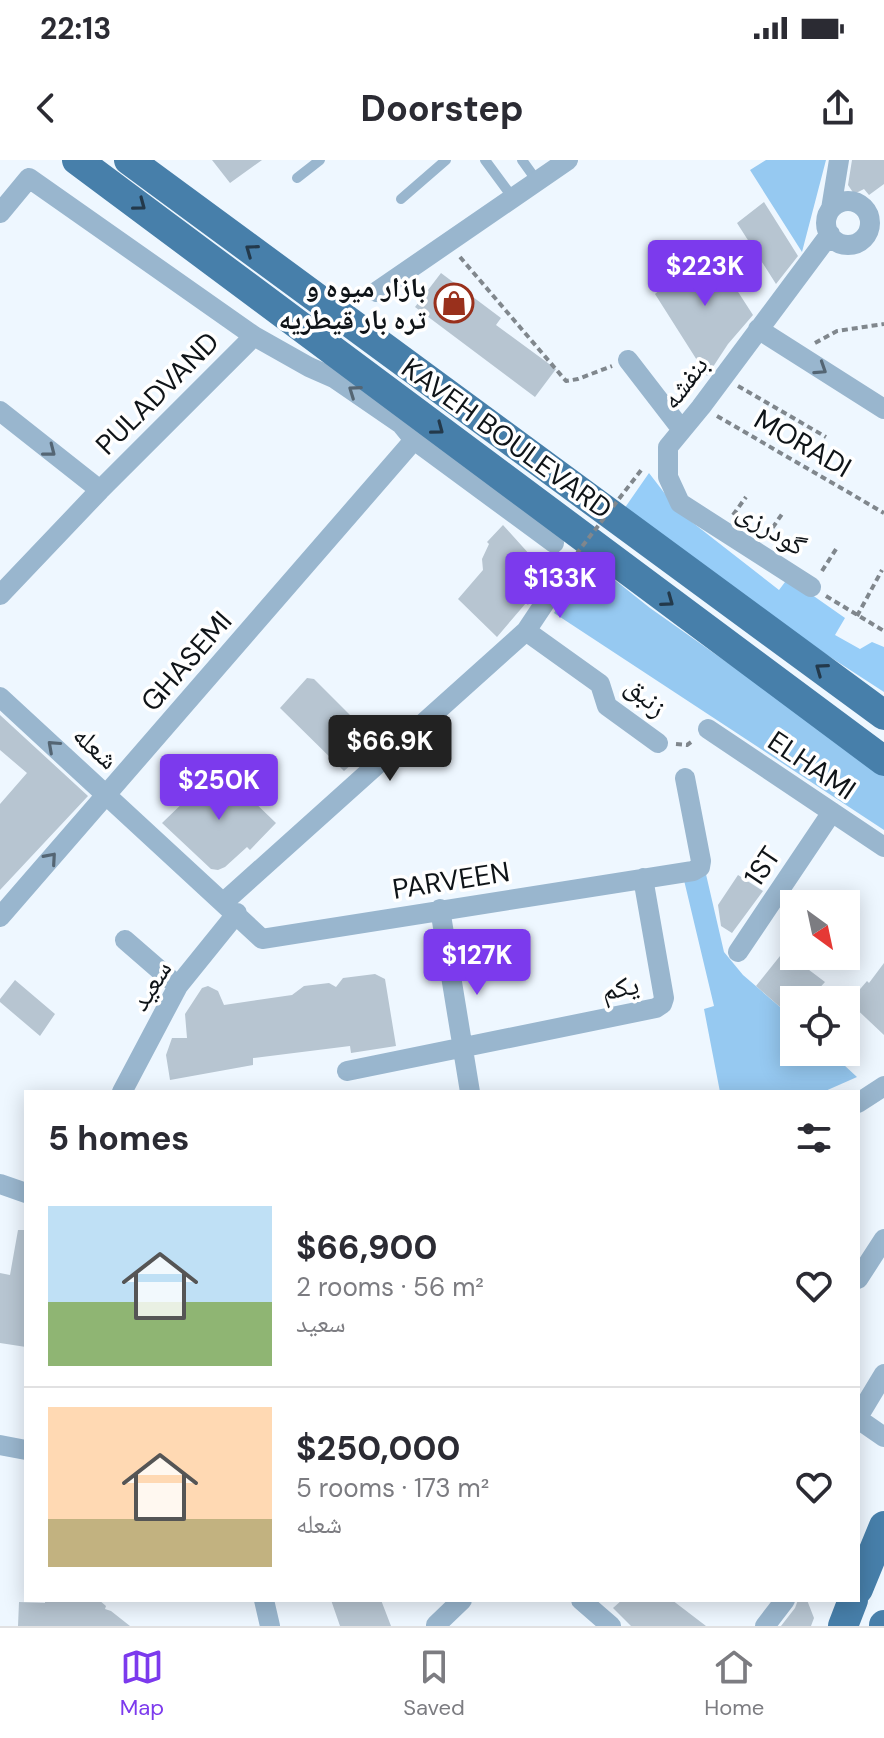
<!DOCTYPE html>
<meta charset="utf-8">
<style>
body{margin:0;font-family:"DM Sans","Noto Naskh Arabic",sans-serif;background:#f2f2f3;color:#2b2b33;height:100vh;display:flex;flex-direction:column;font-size:30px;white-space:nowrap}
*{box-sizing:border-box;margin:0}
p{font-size:26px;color:#7c7c81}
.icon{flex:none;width:44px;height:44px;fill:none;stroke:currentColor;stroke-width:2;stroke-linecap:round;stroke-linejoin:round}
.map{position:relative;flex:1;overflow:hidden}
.drawer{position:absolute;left:24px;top:930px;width:836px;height:512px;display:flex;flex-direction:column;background:#fff;border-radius:0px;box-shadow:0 4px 20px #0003}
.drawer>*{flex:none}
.needle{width:52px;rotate:147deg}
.buttons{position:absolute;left:780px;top:730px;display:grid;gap:16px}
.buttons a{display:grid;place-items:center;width:80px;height:80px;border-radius:0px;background:#fff;box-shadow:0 4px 20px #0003;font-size:40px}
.price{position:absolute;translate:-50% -68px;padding:0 18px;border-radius:8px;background:#7c3aed;color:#fff;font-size:26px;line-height:52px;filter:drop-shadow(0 2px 4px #0008)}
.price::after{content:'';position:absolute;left:50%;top:48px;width:24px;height:18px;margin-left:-12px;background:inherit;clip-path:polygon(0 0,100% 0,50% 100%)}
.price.current{background:#222;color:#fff}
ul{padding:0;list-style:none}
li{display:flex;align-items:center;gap:24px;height:200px;padding:0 24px}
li+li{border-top:2px solid #e1e1e2}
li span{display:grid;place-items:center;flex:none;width:224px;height:160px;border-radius:0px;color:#555}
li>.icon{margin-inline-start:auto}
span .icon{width:96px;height:96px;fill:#fffc;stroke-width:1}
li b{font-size:34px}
h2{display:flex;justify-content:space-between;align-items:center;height:96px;padding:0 24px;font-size:34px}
.status{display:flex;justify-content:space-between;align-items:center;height:56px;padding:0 40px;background:#fff;direction:ltr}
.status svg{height:22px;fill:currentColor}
header{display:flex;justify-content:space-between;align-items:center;height:104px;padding:0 24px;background:#fff;font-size:36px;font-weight:700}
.tabs{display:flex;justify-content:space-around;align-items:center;height:112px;border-top:2px solid #e1e1e2;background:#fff;font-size:22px;color:#7c7c81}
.tabs a{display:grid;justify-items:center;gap:4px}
.tabs .current{color:#7c3aed}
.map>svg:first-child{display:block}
.green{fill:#96c9f1}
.forest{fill:#96cdf8}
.building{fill:#b7c5d1}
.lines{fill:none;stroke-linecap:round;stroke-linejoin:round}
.path{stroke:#80878d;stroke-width:4;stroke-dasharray:6 4;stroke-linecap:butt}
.service{stroke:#99b6ce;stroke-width:10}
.minor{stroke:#99b6ce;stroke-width:20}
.primary{stroke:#477faa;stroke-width:30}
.path-bridge{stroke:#80878d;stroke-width:4;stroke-dasharray:6 4;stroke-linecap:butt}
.oneway{stroke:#23394b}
.oneway2{stroke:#546573}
.labels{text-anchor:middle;stroke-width:7;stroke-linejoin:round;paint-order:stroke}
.poi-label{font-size:28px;font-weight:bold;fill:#0f1418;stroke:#fff;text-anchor:end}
.street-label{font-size:28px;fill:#0f1418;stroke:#fff}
</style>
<div class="status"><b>22:13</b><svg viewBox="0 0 49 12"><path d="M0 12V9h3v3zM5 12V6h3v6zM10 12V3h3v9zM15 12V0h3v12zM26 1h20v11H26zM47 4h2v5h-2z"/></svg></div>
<header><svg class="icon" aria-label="back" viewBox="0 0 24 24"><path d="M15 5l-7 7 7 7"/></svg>Doorstep<svg class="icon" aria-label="share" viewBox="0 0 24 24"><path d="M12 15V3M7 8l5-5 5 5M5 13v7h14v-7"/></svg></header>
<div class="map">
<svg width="884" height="1466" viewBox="0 0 884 1466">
<rect width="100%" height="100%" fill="#eef7ff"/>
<path class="green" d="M766 0H826L802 92 750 10Z
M587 398 650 448 884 613V670L554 453Z
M705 710 724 792 743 815 794 859V892H830L857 917 823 932H720L704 849 714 846 683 716Z"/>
<path class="forest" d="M649 313 679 352 779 430 788 418 845 458 835 475 860 489 872 482 884 487V532L824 493 624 349Z"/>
<path class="building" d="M212 0H262L230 23Z
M852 0H884V24L869 35 864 29 854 34 848 25Z
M764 42 798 96 776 124 737 63Z
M709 87 753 155 728 184 707 216 655 134Z
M441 113 501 158 496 165 556 209 535 237 415 147Z
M503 365 540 406V426L528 445 526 443 497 477 458 439 483 410 482 399 489 384 487 382Z
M307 518 314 519 377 582 344 611 280 548Z
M0 555 88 636 0 730V644L27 613 0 590Z
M219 608 276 663 250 690 247 687 225 707 218 710 211 709 162 663Z
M738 715 763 731 732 773 721 766 718 745Z
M784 791 825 822 814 834 807 829 794 840V859L756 826Z
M884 803V875L849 842 867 821 869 823Z
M375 814 385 819 396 886 351 893 350 886 253 898V905L170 920 166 895 172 878H187L185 854 202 828 208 826 218 831 224 845 292 835 304 826 329 823 336 827 343 818Z
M15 820 55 854 40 876 0 842V839Z
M18 1070H26V1187L0 1183V1113L10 1115Z
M45 1440H99L106 1446 105 1449 111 1451 130 1466H18L19 1442 45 1443Z
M331 1440H381L391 1466H340Z
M622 1440H672L706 1466H631L613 1448Z
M798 1440H807L814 1458 811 1466H781L795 1448Z"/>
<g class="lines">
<path class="path" d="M460 97 566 221 578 219 612 206
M815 183 837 171 884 164
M738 226 826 277
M717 256 884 353
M733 355 746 337
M767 376 782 354
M822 411 838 386
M826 436 884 471
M857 456 882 410
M676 584 687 585 694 580"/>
<path class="service" d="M485 0 513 38
M522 0 537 21
M297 18 320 0
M401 39 446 0"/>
<path class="minor" d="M826 63a22 22 0 1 1 44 0a22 22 0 1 1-44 0Z
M831 49 839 0
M0 53 29 18 254 176 309 207 334 218 401 264 414 280 554 383
M376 132 568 0
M758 169 884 249
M628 200 682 270
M0 251 100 330
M811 427 680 343 668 317V287L701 247 830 74
M0 435 100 330 254 176
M526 471 600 524 607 546 658 583
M0 537 262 779 693 711 700 707 701 701 685 618
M708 569 884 687
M224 742 526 471 556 426
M440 749 470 932
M0 757 414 280
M125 780 178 826
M738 792 832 652
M347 911 656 848 662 844 664 838 643 718
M122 932 178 826 237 753
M858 943 884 926
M0 1024 26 1033
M858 1119 884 1079
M858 1257 884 1214
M858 1259 884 1277
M0 1285 26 1290
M264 1440 270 1466
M581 1440 611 1466
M436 1465 462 1440
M765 1466 785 1440"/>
<path class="primary" d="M77 0 884 601
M129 0 884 555
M858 1429 884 1366
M843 1466 853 1440
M884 1466V1465"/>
<path class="path-bridge" d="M564 410 642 309"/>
</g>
<defs><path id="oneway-chevron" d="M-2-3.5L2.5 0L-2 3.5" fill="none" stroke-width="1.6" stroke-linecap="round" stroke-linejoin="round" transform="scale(2)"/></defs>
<g class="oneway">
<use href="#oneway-chevron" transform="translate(140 45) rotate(37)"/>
<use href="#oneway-chevron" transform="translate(251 90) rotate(-144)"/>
<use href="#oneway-chevron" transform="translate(438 269) rotate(37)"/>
<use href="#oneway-chevron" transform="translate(668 441) rotate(36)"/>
<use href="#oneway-chevron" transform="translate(821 509) rotate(-144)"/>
</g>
<g class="oneway2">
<use href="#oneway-chevron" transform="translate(821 209) rotate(33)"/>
<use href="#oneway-chevron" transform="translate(354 231) rotate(-145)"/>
<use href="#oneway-chevron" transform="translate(50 291) rotate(38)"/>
<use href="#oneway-chevron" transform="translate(53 586) rotate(-138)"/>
<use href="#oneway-chevron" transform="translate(51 698) rotate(-49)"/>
</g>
<defs>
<symbol id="shop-ring" viewBox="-11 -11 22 22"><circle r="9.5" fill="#fff" stroke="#99301c" stroke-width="1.5"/><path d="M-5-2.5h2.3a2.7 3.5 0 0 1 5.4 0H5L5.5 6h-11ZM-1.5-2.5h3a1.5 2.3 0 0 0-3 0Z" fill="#99301c"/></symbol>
</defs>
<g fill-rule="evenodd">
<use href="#shop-ring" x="432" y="121" width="44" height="44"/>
</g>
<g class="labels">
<g class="poi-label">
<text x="426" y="137">بازار میوه و<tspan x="426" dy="32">تره بار قیطریه</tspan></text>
</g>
<g class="street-label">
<text transform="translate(684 222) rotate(-53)" y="10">بنفشه</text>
<text transform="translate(157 233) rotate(-45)" y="10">PULADVAND</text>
<text transform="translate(507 278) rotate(36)" y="10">KAVEH BOULEVARD</text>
<text transform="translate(803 283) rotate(30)" y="10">MORADI</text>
<text transform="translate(772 368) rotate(33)" y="10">گودرزی</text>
<text transform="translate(186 501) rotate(-49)" y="10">GHASEMI</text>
<text transform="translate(647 536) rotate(42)" y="10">زنبق</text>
<text transform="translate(96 587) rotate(42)" y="10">شعله</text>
<text transform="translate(812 605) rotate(34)" y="10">ELHAMI</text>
<text transform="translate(762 706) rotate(-56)" y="10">1ST</text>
<text transform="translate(451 720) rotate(-9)" y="10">PARVEEN</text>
<text transform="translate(150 825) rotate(-58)" y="10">سعید</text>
<text transform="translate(620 827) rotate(-12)" y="10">یکم</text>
</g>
</g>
</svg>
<div class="buttons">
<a><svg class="needle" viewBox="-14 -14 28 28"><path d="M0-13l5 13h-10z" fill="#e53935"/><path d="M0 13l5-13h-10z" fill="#7c7c81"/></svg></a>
<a><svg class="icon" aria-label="locate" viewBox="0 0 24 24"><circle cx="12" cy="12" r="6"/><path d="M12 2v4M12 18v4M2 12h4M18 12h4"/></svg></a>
</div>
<b class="price" style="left:705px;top:148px">$223K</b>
<b class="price" style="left:560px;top:460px">$133K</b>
<b class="price current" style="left:390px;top:623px">$66.9K</b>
<b class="price" style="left:219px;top:662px">$250K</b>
<b class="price" style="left:477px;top:837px">$127K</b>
<section class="drawer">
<h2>5 homes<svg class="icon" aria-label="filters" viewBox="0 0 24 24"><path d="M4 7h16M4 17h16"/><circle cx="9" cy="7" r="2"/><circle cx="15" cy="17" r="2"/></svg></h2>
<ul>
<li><span style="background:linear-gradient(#bfe0f5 60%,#8fb573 0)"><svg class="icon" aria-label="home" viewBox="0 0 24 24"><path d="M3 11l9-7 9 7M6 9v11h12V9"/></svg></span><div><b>$66,900</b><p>2 rooms · 56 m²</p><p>سعید</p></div><svg class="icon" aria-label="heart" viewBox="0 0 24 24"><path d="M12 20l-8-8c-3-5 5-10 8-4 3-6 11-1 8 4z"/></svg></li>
<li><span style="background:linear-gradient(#ffd9b3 70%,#c2b280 0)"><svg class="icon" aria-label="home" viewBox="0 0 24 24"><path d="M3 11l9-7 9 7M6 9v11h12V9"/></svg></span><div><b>$250,000</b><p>5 rooms · 173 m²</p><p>شعله</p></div><svg class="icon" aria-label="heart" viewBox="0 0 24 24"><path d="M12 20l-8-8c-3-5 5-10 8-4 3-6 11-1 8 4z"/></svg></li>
</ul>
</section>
</div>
<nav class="tabs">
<a class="current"><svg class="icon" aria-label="map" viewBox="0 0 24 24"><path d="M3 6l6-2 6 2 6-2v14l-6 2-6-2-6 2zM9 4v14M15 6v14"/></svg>Map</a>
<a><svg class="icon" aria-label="saved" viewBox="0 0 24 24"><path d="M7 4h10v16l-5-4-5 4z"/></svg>Saved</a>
<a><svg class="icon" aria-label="home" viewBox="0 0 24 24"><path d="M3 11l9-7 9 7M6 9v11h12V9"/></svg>Home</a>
</nav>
